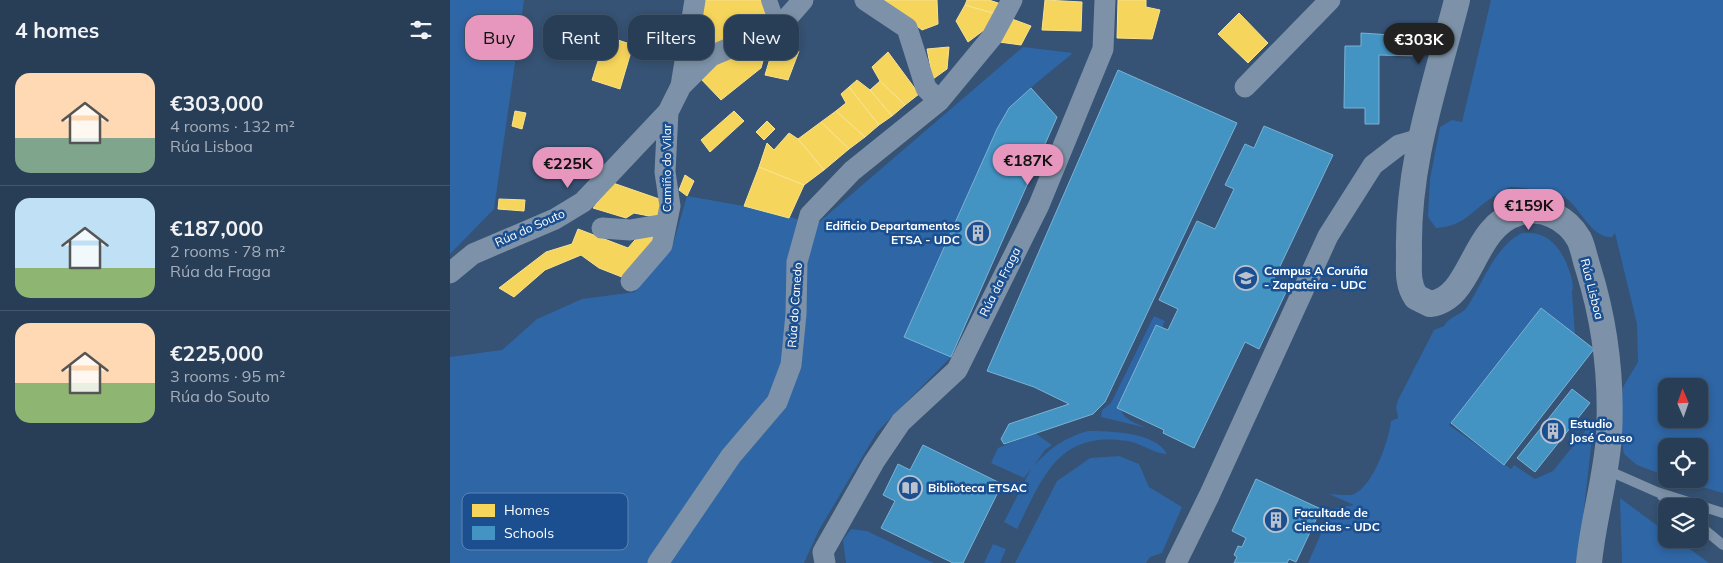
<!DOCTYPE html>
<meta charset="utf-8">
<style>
body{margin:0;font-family:Mulish,sans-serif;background:#344961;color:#f1f3f6;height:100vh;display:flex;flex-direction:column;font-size:19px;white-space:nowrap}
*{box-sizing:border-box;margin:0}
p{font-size:16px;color:#a5aeba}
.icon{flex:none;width:28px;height:28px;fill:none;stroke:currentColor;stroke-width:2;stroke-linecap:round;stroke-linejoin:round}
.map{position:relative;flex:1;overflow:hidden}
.side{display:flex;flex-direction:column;background:#283e57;width:450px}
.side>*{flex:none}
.top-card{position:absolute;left:15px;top:15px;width:475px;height:45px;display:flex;gap:10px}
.needle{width:32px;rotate:358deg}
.tools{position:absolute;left:1208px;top:378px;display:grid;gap:10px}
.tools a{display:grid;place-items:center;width:50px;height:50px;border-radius:10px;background:#283e57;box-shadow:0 2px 8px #0003,0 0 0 1px #44576d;font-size:25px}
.price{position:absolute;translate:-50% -42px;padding:0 11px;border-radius:18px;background:#e797bd;color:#111;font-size:16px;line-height:32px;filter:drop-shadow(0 1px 2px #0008)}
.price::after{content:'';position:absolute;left:50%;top:30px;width:15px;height:11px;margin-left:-8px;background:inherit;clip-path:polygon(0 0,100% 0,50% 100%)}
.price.active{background:#222;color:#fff}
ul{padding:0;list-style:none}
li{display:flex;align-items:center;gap:15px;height:125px;padding:0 15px}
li+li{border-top:1px solid #44576d}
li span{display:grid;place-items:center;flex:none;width:140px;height:100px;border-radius:15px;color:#555}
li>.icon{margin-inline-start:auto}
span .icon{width:60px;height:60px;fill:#fffc;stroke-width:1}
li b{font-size:21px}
h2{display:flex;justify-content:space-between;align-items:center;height:60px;padding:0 15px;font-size:21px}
.tag{padding:0 18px;border-radius:15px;background:#283e57;box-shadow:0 2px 8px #0003,0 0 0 1px #44576d;font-size:18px;line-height:45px}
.tag.active{background:#e797bd;color:#111}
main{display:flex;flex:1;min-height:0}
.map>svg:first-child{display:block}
.green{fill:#2f66a5;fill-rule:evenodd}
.homes{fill:#f6d55c;stroke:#f9e28d}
.schools{fill:#4393c3;stroke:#7bb3d5}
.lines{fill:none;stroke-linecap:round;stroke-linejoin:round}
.service{stroke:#7d92a8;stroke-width:10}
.pedestrian{stroke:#7d92a8;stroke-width:16}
.minor{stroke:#7d92a8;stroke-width:21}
.tertiary{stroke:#7d92a8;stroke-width:26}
.labels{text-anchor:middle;stroke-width:5;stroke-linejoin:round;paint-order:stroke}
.street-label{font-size:12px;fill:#fff;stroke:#1b4f8f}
.poi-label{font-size:12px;font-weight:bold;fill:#fff;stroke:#1b4f8f;text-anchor:start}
.key{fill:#1b4f8f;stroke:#5f84b1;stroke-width:1}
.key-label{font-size:14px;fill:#fff}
</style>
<main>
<section class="side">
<h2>4 homes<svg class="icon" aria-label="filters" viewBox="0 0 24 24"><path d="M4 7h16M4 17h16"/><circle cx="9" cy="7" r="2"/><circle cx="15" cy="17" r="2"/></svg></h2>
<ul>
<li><span style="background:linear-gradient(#ffd9b3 65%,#7fa58c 0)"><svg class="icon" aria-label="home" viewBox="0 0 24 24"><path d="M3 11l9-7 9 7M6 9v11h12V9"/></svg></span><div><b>€303,000</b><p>4 rooms · 132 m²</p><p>Rúa Lisboa</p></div></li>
<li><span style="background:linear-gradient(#bfe0f5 70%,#8fb573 0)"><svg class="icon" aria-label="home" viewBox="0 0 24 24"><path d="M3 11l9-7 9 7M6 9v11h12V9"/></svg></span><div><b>€187,000</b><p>2 rooms · 78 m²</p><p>Rúa da Fraga</p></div></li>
<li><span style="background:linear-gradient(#ffd9b3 60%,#8fb573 0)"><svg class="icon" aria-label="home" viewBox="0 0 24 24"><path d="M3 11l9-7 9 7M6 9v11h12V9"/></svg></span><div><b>€225,000</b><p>3 rooms · 95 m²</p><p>Rúa do Souto</p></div></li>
</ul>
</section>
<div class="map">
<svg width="1273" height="563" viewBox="0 0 1273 563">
<rect width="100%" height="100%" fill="#365274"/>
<path class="green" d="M0 0H74L44 209 0 254Z
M1041 0H1273V493L1225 479H1249V446H1216V476L1187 465 1174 454 1169 425 1173 387 1188 362 1187 324 1165 233 1162 237C1139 239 1128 200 1110 195 1103 193 1068 186 1061 187 1057 187 1051 192 1048 194 1022 208 1018 226 986 228L978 217 980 179 990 127 1002 120 1012 122ZM1216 386H1249V419H1216Z
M573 47 623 53C593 78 567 95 547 129L454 336 501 357 427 432 369 530 354 563H0V357L52 350 87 319 132 299 185 292 223 244 237 196 294 206 367 224Z
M1072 233C1099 230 1113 250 1120 273 1122 279 1124 286 1122 292L1125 335 1091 308 999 425 1061 469 1064 465 1085 479 1103 471 1144 420 1128 563H858L882 509 904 505 879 494C887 494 899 497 906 493 924 483 939 440 941 421L948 418 946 407 948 400 984 330 994 326C999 316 1012 315 1017 307 1033 283 1045 246 1072 233Z
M704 316 715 321 712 328 706 325 671 410C674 420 688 424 697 428L651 417 652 410 661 403Z
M638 431C660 431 706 432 717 454 704 454 691 443 678 441 608 430 593 477 567 529L554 522 581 469 574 478 541 463 548 448 585 433 602 445 595 450 583 467C598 449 615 437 638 431Z
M669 456 689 464 699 487 732 507 712 553 700 557 696 563H565L607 481 640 458Z
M1170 498 1216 532V539H1226L1259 563H1172Z
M401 529 417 531 484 563H396L393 540Z
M543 544 556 549 550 563H534Z"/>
<path class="homes" d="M254 0H313L317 23 243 56Z
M433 0H487L488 24 472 30Z
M517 0H539L551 4 546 14 515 5Z
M595 0 632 2 631 31 592 30Z
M668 0H696V7L710 10 702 39 667 38Z
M515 5 546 14 538 27 518 42 506 21Z
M789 13 818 43 798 63 768 34Z
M562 19 581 26 571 45 549 42Z
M156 36 183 45 170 89 142 80Z
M325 42 349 51 338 80 315 75Z
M315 43 317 46 311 68 271 100 249 77 266 60Z
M499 47 497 69 483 79 477 49Z
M438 52 469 94 455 105 430 81 422 67Z
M407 80 420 90 442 116 429 125 399 87Z
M430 81 455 105 442 116 420 90Z
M399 87 429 125 415 137 386 111 396 103 391 94Z
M65 111 76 113 72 129 62 126Z
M284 111 294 121 260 152 251 140Z
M386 111 415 137 399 149 371 122Z
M317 121 325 129 314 140 306 132Z
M371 122 399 149 374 170 348 139Z
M339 133 348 139 374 170 354 185 309 167 317 143 324 150Z
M309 167 354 185 339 218 294 206Z
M235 175 244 181 237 196 229 190Z
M163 183 215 201 209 218 184 213 176 218 143 208Z
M49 199 75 200 74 211 48 209Z
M128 229 178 248 191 233 205 236 177 279 149 268 131 255 95 270 64 297 49 288 96 252 122 244Z"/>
<path class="schools" d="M911 33 972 37 968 56 929 55V124H915V108H894L895 46H911Z
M668 70 787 123 655 402 643 414 554 444 551 439 559 424 619 404 584 387 537 371Z
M581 88 607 117 501 357 454 337 547 129 559 108Z
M814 126 883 155 823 281 838 288 809 349 795 342 744 448 713 433 714 430 667 408 706 325 718 330 728 309 709 300 747 221 765 229 784 189 775 185 795 144 804 148Z
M1091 308 1144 349 1054 465 1001 423Z
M1122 389 1140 403 1085 472 1067 458Z
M473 445 552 484 513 563H503L431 528 445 501 433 495 448 464 460 470Z
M806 479 871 509 846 562 839 559 837 563H784L787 557 784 555 788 546 792 547 796 538 782 531Z"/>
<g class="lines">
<path class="service" d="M1157 470 1207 492 1273 513
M1212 496 1225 506
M1249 525 1273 545"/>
<path class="pedestrian" d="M319 0 327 23"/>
<path class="minor" d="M415 0 457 28 476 88 489 101
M231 86 261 56 306 37 339 16 353 0
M795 87 880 0
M152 228 180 230 216 224
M0 273 23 254 105 219 133 202 218 112 231 86 245 0
M181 281 212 245 220 206 215 172 218 112
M208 563 281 456 327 402 341 365 346 314 347 262 360 215 402 171 489 101 542 37 562 0
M375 563 373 552 424 462 451 422 507 370 589 205 653 49 655 0
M726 563 759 496 878 236 923 165 949 145 970 139"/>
<path class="tertiary" d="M1007 0C985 87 957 162 959 253 959 269 957 284 966 297L980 304C1023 299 1021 227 1068 213 1092 205 1117 218 1129 239 1133 247 1135 259 1138 268 1155 322 1162 379 1159 436 1156 479 1143 520 1139 563"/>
</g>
<defs>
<symbol id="building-ring" viewBox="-11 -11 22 22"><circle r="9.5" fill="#1b4f8f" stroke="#b9c2ce" stroke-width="1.5"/><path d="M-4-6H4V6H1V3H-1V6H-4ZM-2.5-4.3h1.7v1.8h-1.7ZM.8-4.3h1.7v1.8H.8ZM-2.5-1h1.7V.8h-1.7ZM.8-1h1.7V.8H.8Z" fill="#b9c2ce"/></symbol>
<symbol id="university-ring" viewBox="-11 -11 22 22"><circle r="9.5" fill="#1b4f8f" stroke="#b9c2ce" stroke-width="1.5"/><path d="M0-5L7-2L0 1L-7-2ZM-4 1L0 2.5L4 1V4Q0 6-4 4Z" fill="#b9c2ce"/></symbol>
<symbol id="library-ring" viewBox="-11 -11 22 22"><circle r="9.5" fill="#1b4f8f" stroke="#b9c2ce" stroke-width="1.5"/><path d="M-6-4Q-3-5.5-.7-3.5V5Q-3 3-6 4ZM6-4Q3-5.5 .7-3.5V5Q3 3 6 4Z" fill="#b9c2ce"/></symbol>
</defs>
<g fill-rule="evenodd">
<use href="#building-ring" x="514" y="219" width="28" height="28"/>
<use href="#university-ring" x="782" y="264" width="28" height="28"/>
<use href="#building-ring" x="1089" y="417" width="28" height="28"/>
<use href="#library-ring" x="446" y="474" width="28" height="28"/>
<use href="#building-ring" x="812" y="506" width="28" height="28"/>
</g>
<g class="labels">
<g class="street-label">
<text transform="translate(217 168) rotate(-90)" y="4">Camiño do Vilar</text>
<text transform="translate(80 228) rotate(-24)" y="4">Rúa do Souto</text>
<text transform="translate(550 282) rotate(-63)" y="4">Rúa da Fraga</text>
<text transform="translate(1142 289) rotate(76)" y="4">Rúa Lisboa</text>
<text transform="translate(345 305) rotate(-86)" y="4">Rúa do Canedo</text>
</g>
<g class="poi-label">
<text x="510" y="230" text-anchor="end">Edificio Departamentos<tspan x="510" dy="14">ETSA - UDC</tspan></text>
<text x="814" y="275">Campus A Coruña<tspan x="814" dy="14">- Zapateira - UDC</tspan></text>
<text x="1120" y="428">Estudio<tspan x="1120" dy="14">José Couso</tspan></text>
<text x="478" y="492">Biblioteca ETSAC</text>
<text x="844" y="517">Facultade de<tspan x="844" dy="14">Ciencias - UDC</tspan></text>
</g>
</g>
<rect x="12" y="493" width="166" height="57" rx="8" class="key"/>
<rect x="22" y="504" width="23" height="13" fill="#f6d55c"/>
<rect x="22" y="526" width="23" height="14" fill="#4393c3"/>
<g class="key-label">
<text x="54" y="515">Homes</text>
<text x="54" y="538">Schools</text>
</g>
</svg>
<div class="tools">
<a><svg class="needle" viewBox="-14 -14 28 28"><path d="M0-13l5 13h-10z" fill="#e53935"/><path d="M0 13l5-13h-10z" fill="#a5aeba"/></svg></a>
<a><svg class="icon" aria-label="locate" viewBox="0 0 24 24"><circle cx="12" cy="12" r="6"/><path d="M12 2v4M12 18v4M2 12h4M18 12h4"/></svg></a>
<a><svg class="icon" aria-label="layers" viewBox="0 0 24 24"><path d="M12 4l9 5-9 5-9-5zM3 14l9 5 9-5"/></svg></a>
</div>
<b class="price active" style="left:969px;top:65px">€303K</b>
<b class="price" style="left:578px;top:186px">€187K</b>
<b class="price" style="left:118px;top:189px">€225K</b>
<b class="price" style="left:1079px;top:231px">€159K</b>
<div class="top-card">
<a class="tag active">Buy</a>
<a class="tag">Rent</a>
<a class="tag">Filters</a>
<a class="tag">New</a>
</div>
</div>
</main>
